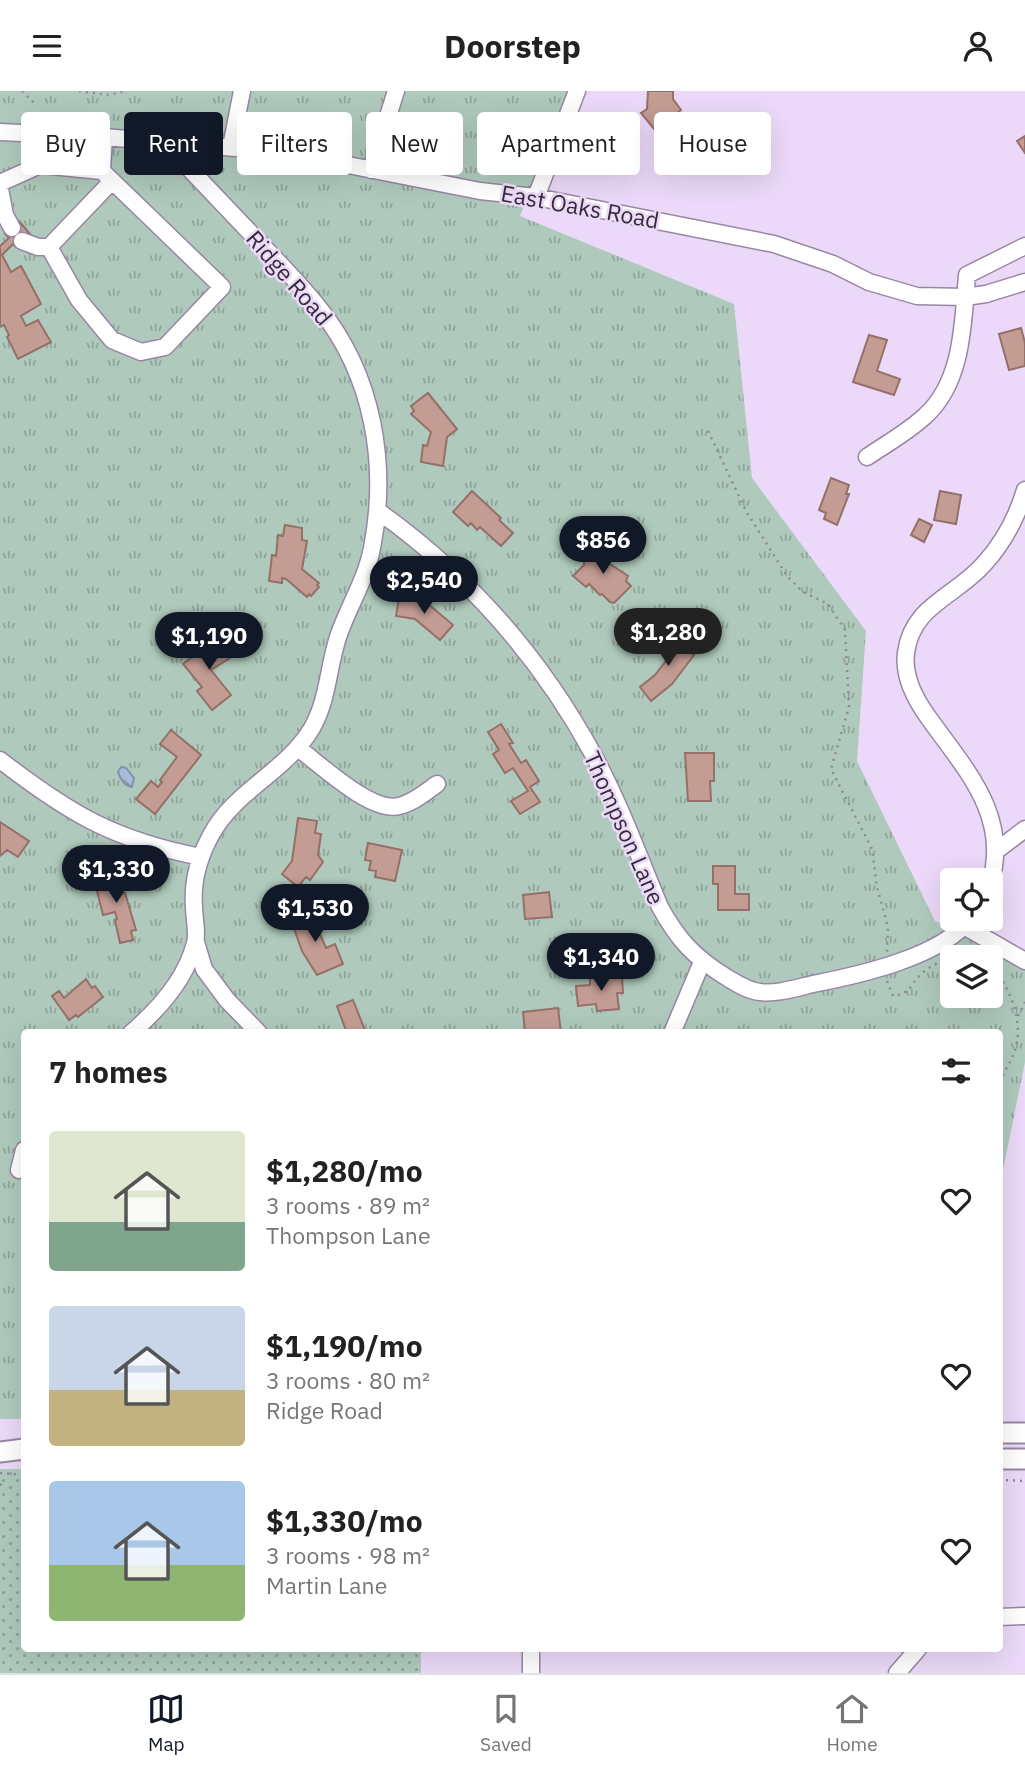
<!DOCTYPE html>
<meta charset="utf-8">
<style>
body{margin:0;font-family:"IBM Plex Sans",sans-serif;background:#f2f2f2;color:#222;height:100vh;display:flex;flex-direction:column;font-size:26px;white-space:nowrap}
*{box-sizing:border-box;margin:0}
p{font-size:23px;color:#767676}
.icon{flex:none;width:38px;height:38px;fill:none;stroke:currentColor;stroke-width:2;stroke-linecap:round;stroke-linejoin:round}
.map{position:relative;flex:1;overflow:hidden}
.sheet{position:absolute;left:21px;top:938px;width:982px;height:623px;display:flex;flex-direction:column;background:#fff;border-radius:7px;box-shadow:0 7px 28px #0002}
.sheet>*{flex:none}
.banner{position:absolute;left:21px;top:21px;width:984px;height:63px;display:flex;gap:14px}
.buttons{position:absolute;left:940px;top:777px;display:grid;gap:14px}
.buttons a{display:grid;place-items:center;width:63px;height:63px;border-radius:7px;background:#fff;box-shadow:0 7px 28px #0002;font-size:35px}
.price{position:absolute;translate:-50% -60px;padding:0 16px;border-radius:24px;background:#111827;color:#fff;font-size:23px;line-height:46px;filter:drop-shadow(0 2px 4px #0008)}
.price::after{content:'';position:absolute;left:50%;top:42px;width:21px;height:16px;margin-left:-10px;background:inherit;clip-path:polygon(0 0,100% 0,50% 100%)}
.price.selected{background:#222;color:#fff}
ul{padding:0;list-style:none}
li{display:flex;align-items:center;gap:21px;height:175px;padding:0 28px}
li span{display:grid;place-items:center;flex:none;width:196px;height:140px;border-radius:7px;color:#555}
li>.icon{margin-inline-start:auto}
span .icon{width:84px;height:84px;fill:#fffc;stroke-width:1}
li b{font-size:30px}
h2{display:flex;justify-content:space-between;align-items:center;height:84px;padding:0 28px;font-size:30px}
.pill{padding:0 24px;border-radius:7px;background:#fff;box-shadow:0 7px 28px #0002;font-size:24px;line-height:63px}
.pill.selected{background:#111827;color:#fff}
header{display:flex;justify-content:space-between;align-items:center;height:91px;padding:0 28px;background:#fff;font-size:32px;font-weight:800}
.tab-bar{display:flex;justify-content:space-around;align-items:center;height:98px;border-top:2px solid #e0e0e0;background:#fff;font-size:19px;color:#767676}
.tab-bar a{display:grid;justify-items:center;gap:4px}
.tab-bar .selected{color:#111827}
.map>svg:first-child{display:block}
.grass{fill:url(#grass-tufts);fill-rule:evenodd}
.park{fill:url(#park-dots)}
.water{fill:url(#water-waves);stroke:#8591a8;stroke-width:2}
.building{fill:#c39d94;stroke:#947068;stroke-width:2}
.lines{fill:none;stroke-linecap:round;stroke-linejoin:round}
.minor-casing{stroke:#9886a4;stroke-width:19}
.major-casing{stroke:#9886a4;stroke-width:23}
.path{stroke:#94879d;stroke-width:2.5;stroke-dasharray:2 5;stroke-linecap:butt}
.minor{stroke:#fff;stroke-width:16}
.major{stroke:#fff;stroke-width:19}
.labels{text-anchor:middle;stroke-width:5;stroke-linejoin:round;paint-order:stroke}
.street-label{font-size:23px;fill:#342d39;stroke:#ecd9f9}
</style>
<header><svg class="icon" aria-label="menu" viewBox="0 0 24 24"><path d="M4 6h16M4 12h16M4 18h16"/></svg>Doorstep<svg class="icon" aria-label="person" viewBox="0 0 24 24"><circle cx="12" cy="8" r="4"/><path d="M4 21q1-7 8-7t8 7"/></svg></header>
<div class="map">
<svg width="1025" height="1582" viewBox="0 0 1025 1582">
<defs>
<pattern id="grass-tufts" width="24" height="20" patternUnits="userSpaceOnUse" patternTransform="scale(1.75)"><rect width="24" height="20" fill="#afcabc"/><path d="M3 7l-1-3M5 7V3M7 7l1-3M15 17l-1-3M17 17v-4M19 17l1-3" fill="none" stroke="#8fa49a"/></pattern>
<pattern id="park-dots" width="8" height="8" patternUnits="userSpaceOnUse" patternTransform="scale(1.75)"><rect width="8" height="8" fill="#afcabc"/><path d="M2 2h.1M6 6h.1" fill="none" stroke="#8fa49a" stroke-width="1.8" stroke-linecap="round"/></pattern>
<pattern id="water-waves" width="16" height="10" patternUnits="userSpaceOnUse" patternTransform="scale(1.75)"><rect width="16" height="10" fill="#a8bcd7"/><path d="M0 5q4-4 8 0t8 0" fill="none" stroke="#8a99af"/></pattern>
</defs>
<rect width="100%" height="100%" fill="#ecd9f9"/>
<path class="grass" d="M0 0H570L520 125 734 213 752 387 866 540 857 670 935 830 1005 858 1025 875V971L999 1099V942H24V1328H0ZM952 866H990V905H952Z"/>
<path class="park" d="M0 1378H24V1558H421V1582H0Z"/>
<path class="water" d="M680 45 686 51 680 61 670 67 663 60 671 55 675 46Z
M121 676 126 677 134 687 132 696C124 695 120 687 118 681Z"/>
<path class="building" d="M648 0H673V8L681 19 655 39 641 22 647 18Z
M1025 45V62L1017 50Z
M19 130 30 143 16 156 13 153 2 164 11 181 21 175 41 213 21 225 26 235 38 229 51 251 18 268 7 246 9 244 4 234 0 236V155L9 147 5 143Z
M1021 237 1025 252V275L1009 279 999 243Z
M869 244 887 249 877 280 900 288 894 304 853 291Z
M428 302 457 338 447 346 443 375 421 371 423 354 427 355 431 341 411 323 414 320 411 315Z
M831 387 849 394 846 403H849L837 434 824 428 826 422 819 419Z
M472 400 501 427 499 429 513 442 501 455 480 436 477 439 471 432 468 435 453 421Z
M940 400 961 404 956 433 934 429Z
M919 428 932 434 924 451 911 444Z
M285 434 302 437V449L307 450 302 478 319 492 317 494 319 496 311 505 309 503 307 506 286 488 282 487V492L269 490 272 464 276 465 278 444 283 445Z
M584 461H601V465H610V473L628 485 626 490 631 495 614 512 610 511 602 503 600 504 589 493 586 496 573 485 584 474Z
M399 507 427 512 453 534 440 549 415 528 396 525Z
M207 543 230 567 211 579 231 604 212 619 197 600 202 596 183 573 206 555 200 548Z
M668 545 694 564 672 593 651 610 640 596 655 584 668 567 658 560Z
M501 633 513 652 509 653 521 672 526 669 539 690 530 696 540 711 520 723 511 710 528 700 513 677 505 682 493 663 499 659 488 641Z
M171 639 201 664 155 723 136 708 151 690 158 696 162 691 160 689 177 666 160 653Z
M685 662H714V690H710L711 710H688Z
M298 727 317 730 315 742 321 743 318 764 323 771 310 789 306 786 298 796 282 783 292 770Z
M0 731 29 750 18 766 7 759 0 765Z
M368 752 402 759 395 790 375 786 376 780 369 779 371 770 365 769Z
M713 775H735V803H749V819H718V793H713Z
M116 782 121 803 125 802 136 839 131 840 133 849 120 852 115 829 117 828 115 821 103 824 94 788Z
M549 801 552 826 525 828 523 804Z
M309 818 326 857 335 853 343 873 317 884 302 860 290 826Z
M602 883V887L622 885 623 902H617L619 918 597 920 596 913 578 915 576 895 590 894V884Z
M86 888 92 897 95 895 103 906 78 926 76 924 69 929 52 905 59 900 64 907Z
M353 909 366 942H347L337 915Z
M558 917 561 942H525L523 921Z"/>
<g class="lines">
<defs>
<path id="minor" d="M0 41 104 46 282 61 480 100 536 106 774 153 833 173 869 191 917 205 965 206 986 203 1025 191
M231 56 242 0
M371 79 396 0
M102 80 104 46
M0 92 40 74 102 80 222 196 165 256 141 261 112 249 79 209 49 156 112 90
M0 98 5 124 12 137
M536 106 577 0
M22 150 38 156H49
M867 366C886 353 908 341 925 325 963 291 963 232 967 184L1025 155
M378 420C469 485 541 567 594 665 620 713 639 766 660 816 678 849 694 866 726 886 736 892 748 900 760 901 777 903 796 897 813 893 859 884 941 866 970 828
M298 657C321 674 371 722 399 715 413 712 426 701 437 693
M0 669C70 723 114 749 201 766
M996 760 1025 738
M990 793C1011 725 965 678 928 626 915 608 903 585 906 562 912 514 955 506 984 473 1003 452 1017 426 1025 399
M964 835 1025 870
M196 851 204 878 227 909 259 942
M131 942C158 919 186 888 195 852 198 842 194 827 194 816 192 791 199 766 211 744 235 699 286 681 312 637 328 609 328 577 338 546 348 516 366 489 372 457 388 374 374 285 319 217 301 194 279 172 259 151 227 117 195 84 164 51
M672 942 702 871
M19 1079 24 1059
M999 1526 1025 1525
M531 1582V1558
M897 1582 918 1558"/>
<path id="major" d="M999 1342H1025
M0 1361 24 1358
M999 1368H1025"/>
</defs>
<use href="#minor" class="minor-casing"/>
<use href="#major" class="major-casing"/>
<path class="path" d="M22 0 37 15
M79 0 108 4 127 0
M708 340 746 420 787 485 803 501 828 513 845 539 849 616 831 678 872 758 877 796 888 836 887 862
M955 862 965 861 980 866
M990 874C1011 896 1025 933 1014 962 1010 972 1004 981 999 992
M887 890 893 905C912 902 909 895 920 884 927 877 938 872 946 867
M1018 925 1025 911
M0 1382 24 1384
M999 1389 1025 1390
M0 1393 2 1395 0 1397"/>
<use href="#minor" class="minor"/>
<use href="#major" class="major"/>
</g>
<g class="labels">
<g class="street-label">
<text transform="translate(580 116) rotate(10)" y="8">East Oaks Road</text>
<text transform="translate(289 187) rotate(49)" y="8">Ridge Road</text>
<text transform="translate(624 737) rotate(66)" y="8">Thompson Lane</text>
</g>
</g>
</svg>
<div class="buttons">
<a><svg class="icon" aria-label="locate" viewBox="0 0 24 24"><circle cx="12" cy="12" r="6"/><path d="M12 2v4M12 18v4M2 12h4M18 12h4"/></svg></a>
<a><svg class="icon" aria-label="layers" viewBox="0 0 24 24"><path d="M12 4l9 5-9 5-9-5zM3 14l9 5 9-5"/></svg></a>
</div>
<b class="price" style="left:603px;top:485px">$856</b>
<b class="price" style="left:424px;top:525px">$2,540</b>
<b class="price selected" style="left:668px;top:577px">$1,280</b>
<b class="price" style="left:209px;top:581px">$1,190</b>
<b class="price" style="left:116px;top:814px">$1,330</b>
<b class="price" style="left:315px;top:853px">$1,530</b>
<b class="price" style="left:601px;top:902px">$1,340</b>
<div class="banner">
<a class="pill">Buy</a>
<a class="pill selected">Rent</a>
<a class="pill">Filters</a>
<a class="pill">New</a>
<a class="pill">Apartment</a>
<a class="pill">House</a>
</div>
<section class="sheet">
<h2>7 homes<svg class="icon" aria-label="filters" viewBox="0 0 24 24"><path d="M4 7h16M4 17h16"/><circle cx="9" cy="7" r="2"/><circle cx="15" cy="17" r="2"/></svg></h2>
<ul>
<li><span style="background:linear-gradient(#dfe7d0 65%,#7fa58c 0)"><svg class="icon" aria-label="home" viewBox="0 0 24 24"><path d="M3 11l9-7 9 7M6 9v11h12V9"/></svg></span><div><b>$1,280/mo</b><p>3 rooms · 89 m²</p><p>Thompson Lane</p></div><svg class="icon" aria-label="heart" viewBox="0 0 24 24"><path d="M12 20l-8-8c-3-5 5-10 8-4 3-6 11-1 8 4z"/></svg></li>
<li><span style="background:linear-gradient(#c9d6e8 60%,#c2b280 0)"><svg class="icon" aria-label="home" viewBox="0 0 24 24"><path d="M3 11l9-7 9 7M6 9v11h12V9"/></svg></span><div><b>$1,190/mo</b><p>3 rooms · 80 m²</p><p>Ridge Road</p></div><svg class="icon" aria-label="heart" viewBox="0 0 24 24"><path d="M12 20l-8-8c-3-5 5-10 8-4 3-6 11-1 8 4z"/></svg></li>
<li><span style="background:linear-gradient(#a9c7e8 60%,#8fb573 0)"><svg class="icon" aria-label="home" viewBox="0 0 24 24"><path d="M3 11l9-7 9 7M6 9v11h12V9"/></svg></span><div><b>$1,330/mo</b><p>3 rooms · 98 m²</p><p>Martin Lane</p></div><svg class="icon" aria-label="heart" viewBox="0 0 24 24"><path d="M12 20l-8-8c-3-5 5-10 8-4 3-6 11-1 8 4z"/></svg></li>
</ul>
</section>
</div>
<nav class="tab-bar">
<a class="selected"><svg class="icon" aria-label="map" viewBox="0 0 24 24"><path d="M3 6l6-2 6 2 6-2v14l-6 2-6-2-6 2zM9 4v14M15 6v14"/></svg>Map</a>
<a><svg class="icon" aria-label="saved" viewBox="0 0 24 24"><path d="M7 4h10v16l-5-4-5 4z"/></svg>Saved</a>
<a><svg class="icon" aria-label="home" viewBox="0 0 24 24"><path d="M3 11l9-7 9 7M6 9v11h12V9"/></svg>Home</a>
</nav>
